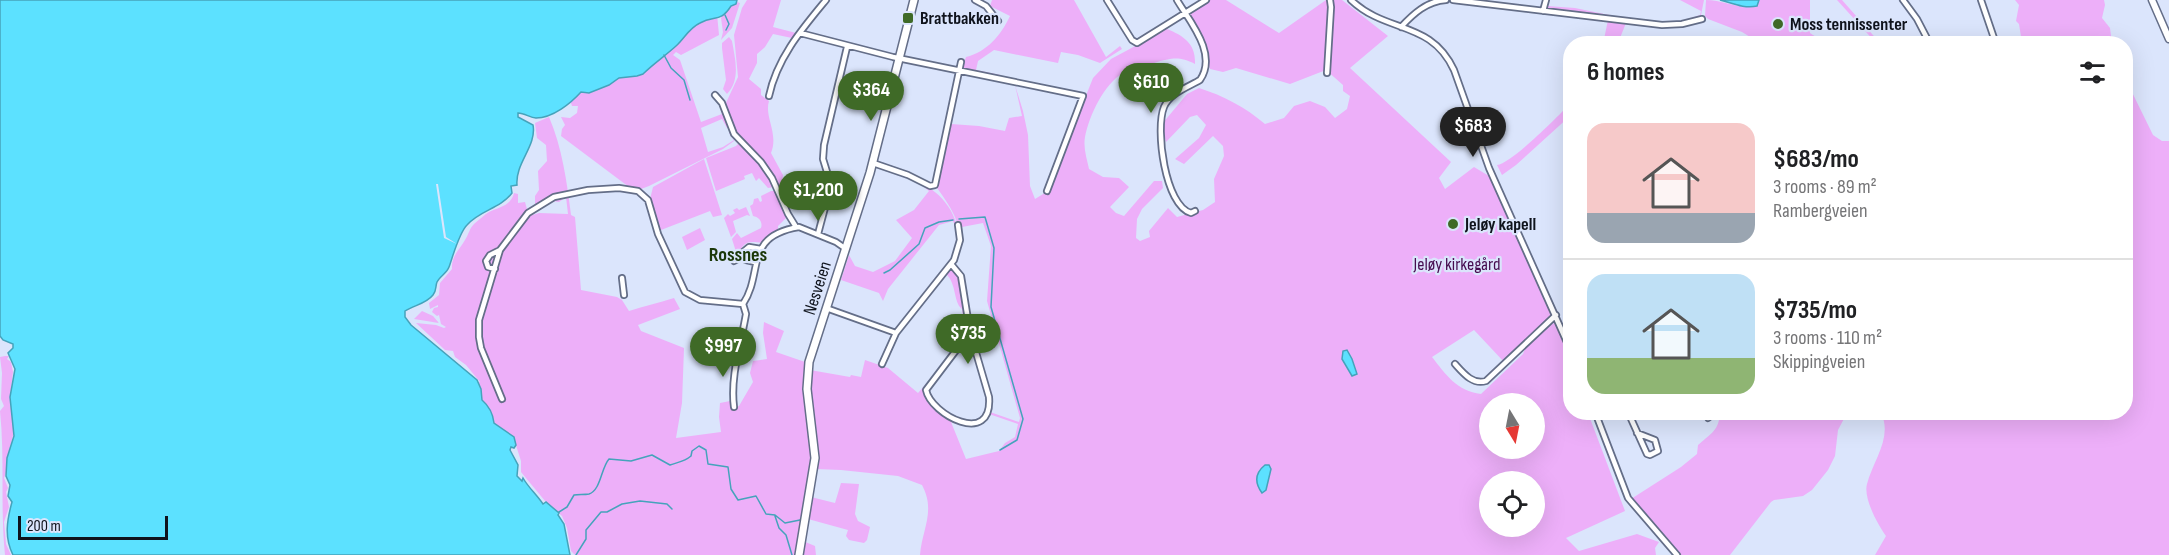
<!DOCTYPE html>
<meta charset="utf-8">
<style>
body{margin:0;font-family:"Sofia Sans Condensed",sans-serif;background:#f6f6f6;color:#202124;height:100vh;display:flex;flex-direction:column;font-size:22px;white-space:nowrap}
*{box-sizing:border-box;margin:0}
p{font-size:20px;color:#757577}
.icon{flex:none;width:33px;height:33px;fill:none;stroke:currentColor;stroke-width:2;stroke-linecap:round;stroke-linejoin:round}
.map{position:relative;flex:1;overflow:hidden}
.side{position:absolute;left:1563px;top:36px;width:570px;height:384px;display:flex;flex-direction:column;background:#fff;border-radius:24px;box-shadow:0 6px 24px #0002}
.side>*{flex:none}
.needle{width:39px;rotate:170deg}
.buttons{position:absolute;left:1479px;top:393px;display:grid;gap:12px}
.buttons a{display:grid;place-items:center;width:66px;height:66px;border-radius:50%;background:#fff;box-shadow:0 6px 24px #0002;font-size:30px}
.scale{position:absolute;left:18px;bottom:15px;width:150px;box-sizing:border-box;padding-left:6px;border:3px solid #0f131c;border-top:0;font-size:16px;line-height:21px;white-space:nowrap;color:#0f131c;-webkit-text-stroke:4px #dbe5fc;paint-order:stroke}
.price{position:absolute;translate:-50% -51px;padding:0 14px;border-radius:21px;background:#3f6a27;color:#fff;font-size:20px;line-height:39px;filter:drop-shadow(0 2px 3px #0008)}
.price::after{content:'';position:absolute;left:50%;top:36px;width:18px;height:14px;margin-left:-9px;background:inherit;clip-path:polygon(0 0,100% 0,50% 100%)}
.price.active{background:#222;color:#fff}
ul{padding:0;list-style:none}
li{display:flex;align-items:center;gap:18px;height:150px;padding:0 24px}
li+li{border-top:2px solid #e0e0e0}
li span{display:grid;place-items:center;flex:none;width:168px;height:120px;border-radius:18px;color:#555}
li>.icon{margin-inline-start:auto}
span .icon{width:72px;height:72px;fill:#fffc;stroke-width:1}
li b{font-size:26px}
h2{display:flex;justify-content:space-between;align-items:center;height:72px;padding:0 24px;font-size:26px}
.map>svg:first-child{display:block}
.green{fill:#edaff9;fill-rule:evenodd}
.water{fill:#5ce1ff;stroke:#45a3bb;stroke-width:1.5}
.pier{fill:#dbe5fc}
.lines{fill:none;stroke-linecap:round;stroke-linejoin:round}
.stream{stroke:#45a3bb;stroke-width:1.5}
.minor-casing{stroke:#646e88;stroke-width:8}
.tertiary-casing{stroke:#646e88;stroke-width:9}
.secondary-casing{stroke:#646e88;stroke-width:10}
.minor{stroke:#fff;stroke-width:4.5}
.tertiary{stroke:#fff;stroke-width:6}
.secondary{stroke:#fff;stroke-width:7}
.poi-dot{fill:#3f6a27;stroke:#dbe5fc;stroke-width:2}
.labels{text-anchor:middle;stroke-width:4.5;stroke-linejoin:round;paint-order:stroke}
.poi-label{font-size:18px;font-weight:bold;fill:#0f131c;stroke:#dbe5fc;text-anchor:start}
.park-label{font-size:18px;fill:#460d50;stroke:#dbe5fc}
.street-label{font-size:18px;fill:#0f131c;stroke:#dbe5fc}
.neighbourhood-label{font-size:20px;font-weight:bold;fill:#1b3809;stroke:#dbe5fc}
</style>
<div class="map">
<svg width="2169" height="555" viewBox="0 0 2169 555">
<rect width="100%" height="100%" fill="#dbe5fc"/>
<path class="green" d="M747 0H781L773 27 796 33 792 38 773 34 765 47 757 54V63L749 79 761 89V95L769 101C764 117 779 133 771 153L783 175 781 188 786 206 774 178 737 135 725 105 738 77 734 35 742 8Z
M992 0H1074L1106 57 1120 46 1122 49 1100 63 1078 55 1061 52 1058 63 994 50 978 61 976 70 1000 75V77L962 69 966 57C987 52 1001 35 1010 16L990 6Z
M1207 0H1226L1279 33 1326 0H1342L1388 36 1350 68 1451 162 1439 178 1445 189 1474 167 1489 176 1553 314 1505 363 1474 330 1432 357C1446 375 1457 391 1481 394L1523 354C1526 342 1543 331 1554 323L1557 324 1570 362V412L1588 413 1625 511 1566 538 1579 551 1637 534 1659 542 1655 548 1656 555H920C922 529 936 511 922 485L898 476 841 470 816 469 811 497 835 503 841 483 859 484 855 514 858 521 870 527 867 540 864 543 849 540 846 536 848 530 808 519 803 541 815 546 816 555H575L571 551 567 528 562 516 545 501 521 472V461L513 436 493 423C493 414 489 406 482 400L481 389 478 382H480L466 365 455 357 453 351 445 350 416 323 436 325 444 328 446 327 441 324 439 315 437 316 432 312 434 308 438 307V305L430 309 429 303 439 295 440 283 452 269C451 256 460 249 465 240 469 234 469 229 474 224 479 220 484 215 489 212 499 207 511 206 514 193L518 194V203L525 202 529 216 539 213 568 214 566 197 559 202 552 201 542 207 535 206V196L539 190 538 171 547 161 546 145 537 138 535 123 549 117C562 147 567 182 571 215L575 217 581 290 617 297 622 300 629 311C645 306 658 303 674 298L680 309 638 325 641 331 684 348 682 403 676 438 721 432 719 417 720 403 730 401 732 408 739 406 753 382 750 373 753 361 767 359 763 333 764 322 784 331 776 352 805 362 810 370 850 377 851 375 861 377 865 360 888 368 918 393 927 383 924 391 930 402 960 425 951 422 966 459 999 451 1005 443 1015 437 1018 424 989 414 990 412 1019 422 1020 418 987 301 991 246 983 223 962 227 961 244C960 220 950 206 937 188L951 124 979 126 1005 131 1009 118 1022 116 1015 85 1023 111 1028 135 1030 186 1035 199 1048 191 1093 78 1111 59 1167 29C1184 36 1196 44 1195 64 1179 56 1172 58 1154 63 1144 65 1133 68 1123 73 1104 84 1089 116 1085 137 1083 148 1087 159 1089 169L1103 177 1119 178 1129 187 1110 207 1116 213 1124 216 1154 181H1162L1163 188 1142 209 1137 219 1136 238 1140 241 1150 237 1149 231 1168 208 1177 217 1203 210 1215 202 1214 179 1224 156 1223 146 1213 136 1184 164 1175 159 1199 138 1206 125 1197 115 1190 117 1166 142 1162 124 1187 94 1199 88C1224 96 1245 107 1265 124L1284 118 1294 106 1310 101 1325 107 1335 118 1347 109 1350 96 1343 91V85L1326 70 1290 84 1236 68 1223 72 1210 69 1205 49 1190 13ZM1490 404H1534V448H1490ZM1490 482H1534V526H1490Z
M1680 0H1704L1701 15 1689 20V19L1700 15 1701 11Z
M1706 0C1723 0 1741 10 1757 6L1759 0H1810V33L1825 43 1803 41 1802 43H1760L1742 32 1708 19 1705 16Z
M1837 0H1842L1880 43H1876Z
M2015 0H2104L2105 5 2102 18 2110 28 2112 43H2022L2019 24 2016 21 2019 5Z
M737 2 740 3 732 28 721 40 723 32 721 18 727 8Z
M1547 6 1575 8 1609 15 1608 17 1547 9Z
M717 14 719 35 681 55 676 52 673 55 680 60 701 122 722 114 719 103 728 125 727 128 722 119 701 128 708 152 723 147 734 140 729 133 732 134 735 139 734 141 723 149 649 186 641 189 629 187 561 136 562 129 565 125 561 117 570 118 577 113 578 106H572L571 103 551 113 535 119 547 93Z
M1608 20 1624 21 1626 23 1618 43 1603 44Z
M729 37 732 41C735 59 741 79 727 94L723 89 726 80 722 48V43Z
M2126 80 2153 135 2162 141H2169V555H1875L1886 536C1878 525 1863 498 1867 484 1873 461 1893 437 1881 413L2126 412Z
M1570 104V116L1516 165 1502 175 1497 165C1512 163 1557 117 1570 104Z
M740 142C753 155 769 169 774 187L768 188 759 178 756 181 752 173 744 176 745 179 716 191 706 158 736 146Z
M704 159 722 215 713 217 710 211 661 230 658 229 650 199 653 187Z
M914 179C940 191 960 212 958 243L956 228 953 221 939 225 888 289 883 301 879 293 841 280 849 255 855 266 873 272 895 261 912 238 896 220 914 210 929 191Z
M771 191H776L787 217 778 226V232L763 243C747 241 745 241 737 255L732 239 737 233 741 238 761 228C763 222 759 217 753 216L750 206 753 204 754 199 758 198 760 202 762 201 761 196Z
M746 207 750 216 747 215 733 221 736 232 731 237 724 218 728 214 730 216 735 213 733 210 737 208 739 210Z
M700 228 705 240 687 250 682 237Z
M949 271H954C962 281 969 326 963 337L965 329 962 309C953 302 957 284 946 274Z
M422 311 433 316 439 323 414 319Z
M5 356H9L7 359 11 362 13 372 10 397 14 432 7 458V470L4 478 8 488 6 492 9 507 4 522 6 544 11 555H5C0 505 5 459 0 411L4 406 1 399 2 373 0 357Z
M1719 413H1847L1838 430 1835 456 1828 470 1812 490 1803 496 1774 500 1771 502 1730 555H1679L1631 499 1681 467 1697 454 1698 445C1709 435 1721 429 1719 413Z"/>
<path class="water" d="M0 0H737L736 4 731 6C720 23 715 15 700 23 689 28 684 39 676 46 665 56 653 64 643 74L637 76 619 78 609 85 589 93 581 92C571 103 553 118 536 118 530 118 525 113 518 113V117L533 125C537 146 515 163 517 185L511 186 512 193C500 209 480 210 467 225 459 233 453 256 449 267 447 273 440 276 437 282 435 287 437 290 433 295 426 304 414 305 405 311V317L411 325 477 380 481 389 482 400C489 406 493 414 494 423L514 437 516 445 514 448 511 447 510 450 518 465 517 476 522 481 523 478C528 487 536 494 543 504L546 502 559 513 558 515 564 524 570 555H13C4 537 7 520 12 502L8 496 10 485 6 476 7 458 14 436 10 397 15 369 8 353 13 348V344L3 340 0 336Z
M1720 0H1759L1757 6C1744 9 1732 3 1720 0Z
M1347 350 1352 359 1357 374 1352 376 1342 359 1343 351Z
M1265 465H1269L1271 469 1266 490 1262 493C1254 482 1255 473 1265 465Z"/>
<path class="pier" d="M436 184H438L446 237 457 244 444 238Z"/>
<g class="lines">
<path class="stream" d="M725 15 729 24 726 30
M664 55 671 68 684 80 690 100
M959 219 985 217 994 248 991 307 1023 419 1017 440 1000 450
M884 273 890 270 919 244 925 228 939 222 953 220
M559 512 567 507 574 495C578 494 584 495 589 494 601 490 601 468 609 459L631 461 652 455 670 465C678 462 684 462 691 456L692 451 699 446 706 450 708 464 728 467 731 489 738 500 756 496 766 514 775 515 785 523 800 520
M775 516 779 528 786 535 792 555
M576 555 586 539V530L601 512H607L622 504 640 501 667 504 672 509"/>
<defs>
<path id="minor" d="M975 0 986 6 998 21
M1107 0 1132 40 1137 43 1206 0
M1177 0C1190 22 1218 54 1200 80 1188 87 1170 93 1164 107 1155 129 1165 206 1191 213L1195 211
M1351 0C1387 34 1431 20 1454 70L1489 168 1570 349
M1453 0 1662 25 1682 24 1702 19
M1903 0 1917 19 1930 44
M1981 0 1996 44
M1543 11 1546 0
M1401 27C1413 14 1427 1 1446 0
M800 33 893 57 1083 96 1047 191
M1327 73 1331 7 1330 0
M715 95 722 103 734 134 761 162 772 178 788 214 796 227
M769 96C777 58 802 29 826 0
M873 163 908 175 930 186 935 185 961 62
M818 234 831 185 823 159 824 145 847 47
M734 261 744 256
M755 262 746 260 743 252 749 247 761 249
M951 264 961 276 970 332 989 397C993 447 931 415 926 390L970 332
M495 269 488 267 486 261 490 255 500 250
M622 278 624 295
M743 304C764 273 743 236 799 227L836 242 846 249
M826 308 896 333
M882 364 896 333 954 260 960 240 958 225
M1455 364C1464 374 1473 385 1486 381L1556 315
M502 399 481 348 479 337V320L500 250 528 213 554 197 588 190 619 188 638 191 648 200 658 234 685 292 700 300 743 304
M734 407C730 376 741 344 746 314L743 304
M1595 412 1628 498 1677 555
M1628 412 1647 454 1650 455 1658 451 1655 440 1637 433
M1705 412 1708 418"/>
<path id="tertiary" d="M2152 0 2169 39"/>
<path id="secondary" d="M799 555 815 458 807 389 809 362 870 173 914 0"/>
</defs>
<use href="#minor" class="minor-casing"/>
<use href="#tertiary" class="tertiary-casing"/>
<use href="#secondary" class="secondary-casing"/>
<use href="#minor" class="minor"/>
<use href="#tertiary" class="tertiary"/>
<use href="#secondary" class="secondary"/>
</g>
<g class="poi-dot">
<rect x="902" y="12" width="12" height="12" rx="3"/>
<circle cx="1778" cy="24" r="6"/>
<circle cx="1453" cy="224" r="6"/>
</g>
<g class="labels">
<g class="poi-label">
<text x="920" y="24">Brattbakken</text>
<text x="1790" y="30">Moss tennissenter</text>
<text x="1465" y="230">Jeløy kapell</text>
</g>
<g class="park-label">
<text x="1457" y="270">Jeløy kirkegård</text>
</g>
<g class="street-label">
<text transform="translate(817 288) rotate(-72)" y="6">Nesveien</text>
</g>
<g class="neighbourhood-label">
<text x="738" y="261">Rossnes</text>
</g>
</g>
</svg>
<div class="buttons">
<a><svg class="needle" viewBox="-14 -14 28 28"><path d="M0-13l5 13h-10z" fill="#e53935"/><path d="M0 13l5-13h-10z" fill="#757577"/></svg></a>
<a><svg class="icon" aria-label="locate" viewBox="0 0 24 24"><circle cx="12" cy="12" r="6"/><path d="M12 2v4M12 18v4M2 12h4M18 12h4"/></svg></a>
</div>
<div class="scale">200 m</div>
<b class="price" style="left:1151px;top:114px">$610</b>
<b class="price" style="left:871px;top:122px">$364</b>
<b class="price active" style="left:1473px;top:158px">$683</b>
<b class="price" style="left:818px;top:222px">$1,200</b>
<b class="price" style="left:968px;top:365px">$735</b>
<b class="price" style="left:723px;top:378px">$997</b>
<section class="side">
<h2>6 homes<svg class="icon" aria-label="filters" viewBox="0 0 24 24"><path d="M4 7h16M4 17h16"/><circle cx="9" cy="7" r="2"/><circle cx="15" cy="17" r="2"/></svg></h2>
<ul>
<li><span style="background:linear-gradient(#f6c9c9 75%,#9aa5b1 0)"><svg class="icon" aria-label="home" viewBox="0 0 24 24"><path d="M3 11l9-7 9 7M6 9v11h12V9"/></svg></span><div><b>$683/mo</b><p>3 rooms · 89 m²</p><p>Rambergveien</p></div></li>
<li><span style="background:linear-gradient(#bfe0f5 70%,#8fb573 0)"><svg class="icon" aria-label="home" viewBox="0 0 24 24"><path d="M3 11l9-7 9 7M6 9v11h12V9"/></svg></span><div><b>$735/mo</b><p>3 rooms · 110 m²</p><p>Skippingveien</p></div></li>
</ul>
</section>
</div>
